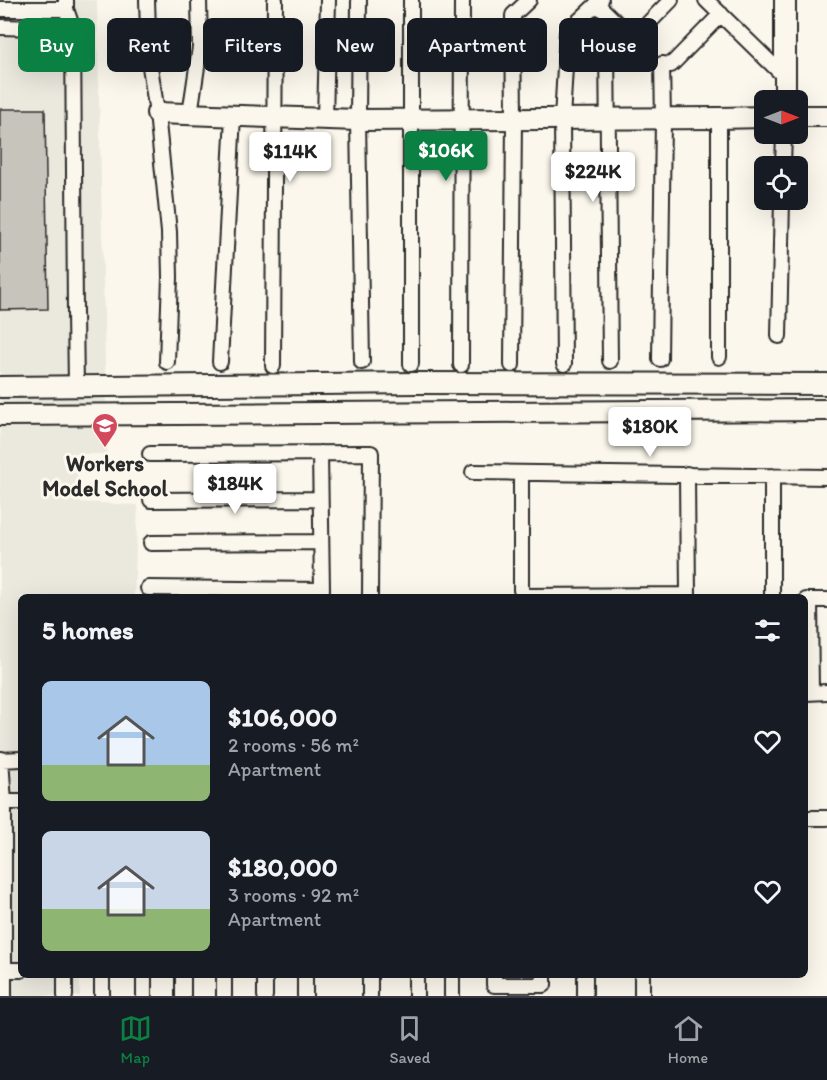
<!DOCTYPE html>
<meta charset="utf-8">
<style>
body{margin:0;font-family:Itim,sans-serif;background:#20242c;color:#f1f3f6;height:100vh;display:flex;flex-direction:column;font-size:22px;white-space:nowrap}
*{box-sizing:border-box;margin:0}
p{font-size:20px;color:#9ea1a6}
.icon{flex:none;width:33px;height:33px;fill:none;stroke:currentColor;stroke-width:2;stroke-linecap:round;stroke-linejoin:round}
.map{position:relative;flex:1;overflow:hidden}
.panel{position:absolute;left:18px;top:594px;width:790px;height:384px;display:flex;flex-direction:column;background:#171b24;border-radius:9px;box-shadow:0 6px 24px #0002}
.panel>*{flex:none}
.banner{position:absolute;left:18px;top:18px;width:792px;height:54px;display:flex;gap:12px}
.needle{width:39px;rotate:90deg}
.tools{position:absolute;left:754px;top:90px;display:grid;gap:12px}
.tools a{display:grid;place-items:center;width:54px;height:54px;border-radius:9px;background:#171b24;box-shadow:0 6px 24px #0002;font-size:30px}
.price{position:absolute;translate:-50% -51px;padding:0 14px;border-radius:6px;background:#fff;color:#222;font-size:20px;line-height:39px;filter:drop-shadow(0 2px 3px #0008)}
.price::after{content:'';position:absolute;left:50%;top:36px;width:18px;height:14px;margin-left:-9px;background:inherit;clip-path:polygon(0 0,100% 0,50% 100%)}
.price.active{background:#0b8043;color:#fff}
ul{padding:0;list-style:none}
li{display:flex;align-items:center;gap:18px;height:150px;padding:0 24px}
li span{display:grid;place-items:center;flex:none;width:168px;height:120px;border-radius:9px;color:#555}
li>.icon{margin-inline-start:auto}
span .icon{width:72px;height:72px;fill:#fffc;stroke-width:1}
li b{font-size:26px}
h2{display:flex;justify-content:space-between;align-items:center;height:72px;padding:0 24px;font-size:26px}
.tag{padding:0 21px;border-radius:9px;background:#171b24;box-shadow:0 6px 24px #0002;font-size:21px;line-height:54px}
.tag.active{background:#0b8043;color:#fff}
.tab-bar{display:flex;justify-content:space-around;align-items:center;height:84px;border-top:2px solid #363941;background:#171b24;font-size:16px;color:#9ea1a6}
.tab-bar a{display:grid;justify-items:center;gap:3px}
.tab-bar .active{color:#0b8043}
.map>svg:first-child{display:block}
.built{fill:#ebe8de}
.building{fill:#c7c4bc;stroke:#2b2b2b;stroke-width:1.5}
.lines{fill:none;stroke-linecap:round;stroke-linejoin:round}
.street-casing{stroke:#2b2b2b;stroke-width:18}
.secondary-casing{stroke:#2b2b2b;stroke-width:24}
.street{stroke:#fbf7ec;stroke-width:14}
.secondary{stroke:#fbf7ec;stroke-width:20}
.labels{text-anchor:middle;stroke-width:6;stroke-linejoin:round;paint-order:stroke}
.poi-label{font-size:22px;font-weight:bold;fill:#2b2b2b;stroke:#fbf7ec}
</style>
<div class="map">
<svg width="827" height="996" viewBox="0 0 827 996">
<rect width="100%" height="100%" fill="#fbf7ec"/>
<filter id="ink" filterUnits="userSpaceOnUse"><feTurbulence type="fractalNoise" baseFrequency=".0167" numOctaves="2"/><feDisplacementMap in="SourceGraphic" scale="12" xChannelSelector="R" yChannelSelector="G"/><feConvolveMatrix kernelMatrix="1 2 1 2 8 2 1 2 1" color-interpolation-filters="sRGB"/></filter>
<g filter="url(#ink)">
<path class="built" d="M0 0H97L107 454H77V502L138 505 134 597H21V975H80V996H0Z"/>
<path class="building" d="M0 109H45L48 309 0 310Z"/>
<g class="lines">
<defs>
<path id="street" d="M66 0V9L73 29 75 312 76 387
M147 0 149 60 157 113 169 232 170 277 167 362
M359 0 358 120 362 362
M706 0 785 77
M597 4 633 39 671 0
M0 9H66
M0 27 73 29
M607 43 610 361
M190 114 200 47 199 0
M719 118V357
M325 119 328 0
M783 166 784 134
M779 336 782 200
M660 359 663 119 662 64 671 65 721 14
M220 362 233 116
M411 364V0
M564 364 562 119 567 32 601 0
M461 365 462 0
M512 365 514 119 513 15 529 0
M273 366 275 0
M150 454 371 453 370 597
M473 472 827 477
M521 473V590L524 596 688 595
M687 474 688 597
M772 476V597
M151 500 320 499
M151 543 320 542
M148 588 322 590 320 453
M806 600H827
M810 600 811 692
M806 693 827 692
M1 759 4 802V996
M0 760 21 759
M0 802H21
M806 818H827
M0 970H21
M65 975V996
M102 975V996
M144 975V996
M183 975V996
M224 975V996
M265 975V996
M305 975V996
M416 975V996
M494 975V985H544V975
M642 975V996
M370 996V975
M452 996V975
M585 996V975"/>
<path id="secondary" d="M785 100V0
M157 113 358 120 719 118 765 117
M798 116H827
M0 387 417 383 827 384
M0 415 827 410"/>
</defs>
<use href="#street" class="street-casing"/>
<use href="#secondary" class="secondary-casing"/>
<use href="#street" class="street"/>
<use href="#secondary" class="secondary"/>
</g>
</g>
<defs>
<symbol id="school-pin" viewBox="-11 -11 22 30"><path d="M0 17L-7.5 6A9.5 9.5 0 1 1 7.5 6Z" fill="#d1495b" stroke="#fbf7ec"/><path d="M0-5L7-2L0 1L-7-2ZM-4 1L0 2.5L4 1V4Q0 6-4 4Z" fill="#fff"/></symbol>
</defs>
<g fill-rule="evenodd">
<use href="#school-pin" x="90" y="411" width="30" height="40"/>
</g>
<g class="labels">
<g class="poi-label">
<text x="105" y="471">Workers<tspan x="105" dy="25">Model School</tspan></text>
</g>
</g>
</svg>
<div class="tools">
<a><svg class="needle" viewBox="-14 -14 28 28"><path d="M0-13l5 13h-10z" fill="#e53935"/><path d="M0 13l5-13h-10z" fill="#9ea1a6"/></svg></a>
<a><svg class="icon" aria-label="locate" viewBox="0 0 24 24"><circle cx="12" cy="12" r="6"/><path d="M12 2v4M12 18v4M2 12h4M18 12h4"/></svg></a>
</div>
<b class="price active" style="left:446px;top:182px">$106K</b>
<b class="price" style="left:290px;top:183px">$114K</b>
<b class="price" style="left:593px;top:203px">$224K</b>
<b class="price" style="left:650px;top:458px">$180K</b>
<b class="price" style="left:235px;top:515px">$184K</b>
<div class="banner">
<a class="tag active">Buy</a>
<a class="tag">Rent</a>
<a class="tag">Filters</a>
<a class="tag">New</a>
<a class="tag">Apartment</a>
<a class="tag">House</a>
</div>
<section class="panel">
<h2>5 homes<svg class="icon" aria-label="filters" viewBox="0 0 24 24"><path d="M4 7h16M4 17h16"/><circle cx="9" cy="7" r="2"/><circle cx="15" cy="17" r="2"/></svg></h2>
<ul>
<li><span style="background:linear-gradient(#a9c7e8 70%,#8fb573 0)"><svg class="icon" aria-label="home" viewBox="0 0 24 24"><path d="M3 11l9-7 9 7M6 9v11h12V9"/></svg></span><div><b>$106,000</b><p>2 rooms · 56 m²</p><p>Apartment</p></div><svg class="icon" aria-label="heart" viewBox="0 0 24 24"><path d="M12 20l-8-8c-3-5 5-10 8-4 3-6 11-1 8 4z"/></svg></li>
<li><span style="background:linear-gradient(#c9d6e8 65%,#8fb573 0)"><svg class="icon" aria-label="home" viewBox="0 0 24 24"><path d="M3 11l9-7 9 7M6 9v11h12V9"/></svg></span><div><b>$180,000</b><p>3 rooms · 92 m²</p><p>Apartment</p></div><svg class="icon" aria-label="heart" viewBox="0 0 24 24"><path d="M12 20l-8-8c-3-5 5-10 8-4 3-6 11-1 8 4z"/></svg></li>
</ul>
</section>
</div>
<nav class="tab-bar">
<a class="active"><svg class="icon" aria-label="map" viewBox="0 0 24 24"><path d="M3 6l6-2 6 2 6-2v14l-6 2-6-2-6 2zM9 4v14M15 6v14"/></svg>Map</a>
<a><svg class="icon" aria-label="saved" viewBox="0 0 24 24"><path d="M7 4h10v16l-5-4-5 4z"/></svg>Saved</a>
<a><svg class="icon" aria-label="home" viewBox="0 0 24 24"><path d="M3 11l9-7 9 7M6 9v11h12V9"/></svg>Home</a>
</nav>
